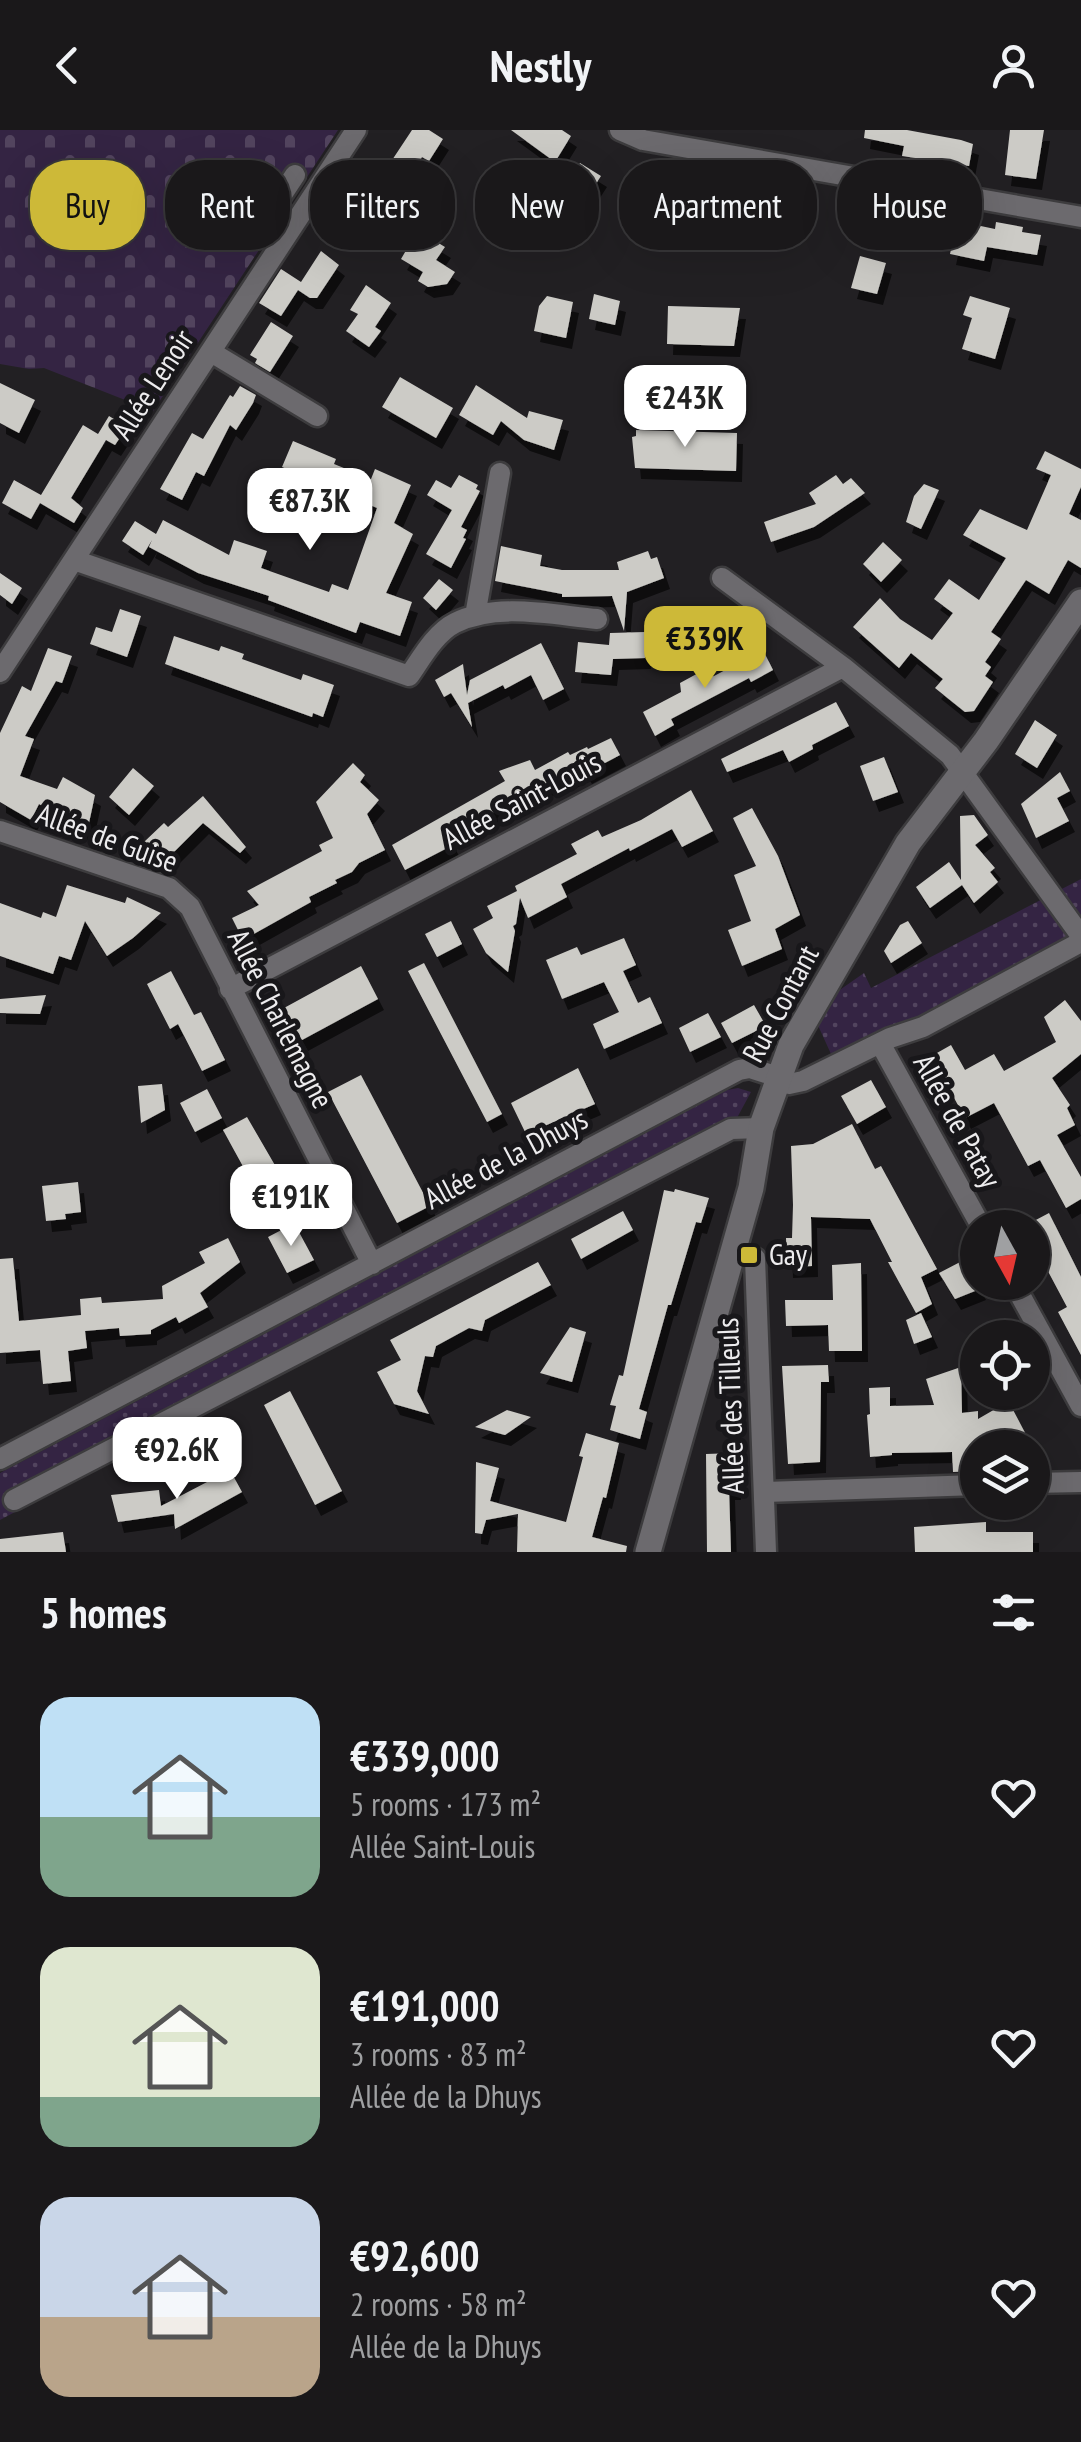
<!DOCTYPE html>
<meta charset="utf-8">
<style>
body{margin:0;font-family:"PT Sans Narrow",sans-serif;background:#232123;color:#f1f3f6;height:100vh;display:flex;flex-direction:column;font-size:38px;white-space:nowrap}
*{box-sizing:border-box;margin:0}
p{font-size:32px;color:#9fa0a2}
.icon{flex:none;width:55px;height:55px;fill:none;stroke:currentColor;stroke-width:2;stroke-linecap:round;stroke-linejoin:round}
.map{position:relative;height:1422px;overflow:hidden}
.drawer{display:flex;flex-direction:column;background:#1a181a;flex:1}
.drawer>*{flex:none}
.top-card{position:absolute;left:30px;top:30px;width:1022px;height:90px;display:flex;gap:20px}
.needle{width:65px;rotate:172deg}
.tools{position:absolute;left:960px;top:1080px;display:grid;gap:20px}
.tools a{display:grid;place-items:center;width:90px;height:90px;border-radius:50%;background:#1a181a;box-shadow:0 10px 40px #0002,0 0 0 2px #383739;font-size:50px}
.price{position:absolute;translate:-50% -85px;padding:0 22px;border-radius:20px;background:#fff;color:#222;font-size:32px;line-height:65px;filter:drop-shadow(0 2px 5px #0008)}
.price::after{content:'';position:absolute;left:50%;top:60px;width:30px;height:22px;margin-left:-15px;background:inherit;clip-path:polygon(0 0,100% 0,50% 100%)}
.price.selected{background:#cdb938;color:#111}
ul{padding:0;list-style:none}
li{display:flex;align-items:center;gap:30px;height:250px;padding:0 40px}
li span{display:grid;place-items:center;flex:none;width:280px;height:200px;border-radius:30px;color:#555}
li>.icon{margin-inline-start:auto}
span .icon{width:120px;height:120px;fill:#fffc;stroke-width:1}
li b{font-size:42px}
h2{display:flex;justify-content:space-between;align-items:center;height:120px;padding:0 40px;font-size:42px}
.tag{padding:0 35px;border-radius:40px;background:#1a181a;box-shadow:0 10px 40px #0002,0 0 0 2px #383739;font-size:35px;line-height:90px}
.tag.selected{background:#cdb938;color:#111}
header{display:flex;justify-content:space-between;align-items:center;height:130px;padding:0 40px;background:#1a181a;font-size:45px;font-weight:800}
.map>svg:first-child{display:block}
.grass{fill:url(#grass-dots)}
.cemetery{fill:url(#cemetery-stones)}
.building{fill:#cccbc6;filter:url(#shadow)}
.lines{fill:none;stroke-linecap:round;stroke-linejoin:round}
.street-casing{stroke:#3d3c3e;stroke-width:25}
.secondary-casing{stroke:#3d3c3e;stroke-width:30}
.street{stroke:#6c6a6e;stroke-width:20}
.secondary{stroke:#6c6a6e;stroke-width:25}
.poi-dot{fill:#cdb938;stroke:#18171a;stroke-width:4}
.labels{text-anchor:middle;stroke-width:10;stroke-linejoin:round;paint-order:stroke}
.street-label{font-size:30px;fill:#edecee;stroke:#18171a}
.poi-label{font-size:30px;fill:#edecee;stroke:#18171a;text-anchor:start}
</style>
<header><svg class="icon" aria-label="back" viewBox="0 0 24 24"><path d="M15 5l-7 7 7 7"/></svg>Nestly<svg class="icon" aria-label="person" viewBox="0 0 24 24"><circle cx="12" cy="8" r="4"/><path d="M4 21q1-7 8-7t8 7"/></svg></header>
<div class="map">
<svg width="1081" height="1422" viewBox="0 0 1081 1422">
<defs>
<pattern id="grass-dots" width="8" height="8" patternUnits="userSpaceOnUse" patternTransform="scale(2.5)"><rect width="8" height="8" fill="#342443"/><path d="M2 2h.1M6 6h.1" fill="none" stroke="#52445e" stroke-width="1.8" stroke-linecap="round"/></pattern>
<pattern id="cemetery-stones" width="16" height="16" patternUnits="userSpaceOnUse" patternTransform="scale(2.5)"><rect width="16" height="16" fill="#342443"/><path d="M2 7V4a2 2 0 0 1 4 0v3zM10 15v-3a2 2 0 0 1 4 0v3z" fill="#52445e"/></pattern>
<filter id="shadow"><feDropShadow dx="6" dy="11" stdDeviation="0" flood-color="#0009"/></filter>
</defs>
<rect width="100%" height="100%" fill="#222023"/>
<path class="grass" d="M1081 749V812L836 935 811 880 864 843 871 858Z
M738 958 751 962 731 999 14 1370 15 1382 0 1390V1343L727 960Z"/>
<path class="cemetery" d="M0 0H338L153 281 44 238 29 239 0 234Z"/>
<path class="building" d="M412 0H429L443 9 429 31 422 27 375 103 353 89Z
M511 0H562L571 6 555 32Z
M865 0H907L961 10 973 14 969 36 902 26 904 16 864 8Z
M1010 0H1044L1036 49 1005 45Z
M580 33 601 46 574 88 554 75Z
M681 46 718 52 714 81 676 74Z
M515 57 533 67 506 108 481 92 497 66 507 72Z
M957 91 995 99 996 92 1023 97 1022 102 1041 105 1037 125 987 117 984 131 950 124Z
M422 103 445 117 436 130 455 142 447 154 428 157 418 151 423 142 401 129 411 112 415 114Z
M321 121 339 135 317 168H310L298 160 281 186 259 173 281 139 301 152Z
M860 126 886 133 877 164 851 158Z
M366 155 391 173 375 197 381 201 369 217 346 201 358 184 350 180Z
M594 164 620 171 615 195 589 189Z
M547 166 573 172 566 208 534 201 539 176Z
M970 166 1010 178 995 229 962 219 972 188 963 185Z
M668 176 740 178 734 216 667 214Z
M271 192 293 206 270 242 255 233 257 229 250 225Z
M400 247 453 278 436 308 382 277Z
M0 253 35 270 19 303 0 293Z
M476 255 527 288 529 281 563 290 554 320 524 310 501 291 493 305 459 285Z
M240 256 256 265 253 273 236 300 230 295 204 346 196 342 182 370 160 359 192 303 203 309 230 265 233 267Z
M109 286 127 297 115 315 106 310 71 368 83 378 74 393 40 373 31 389 2 373 14 350 41 365 83 295 98 304Z
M636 300 737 303 736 341 635 338 632 307 636 306Z
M293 311 336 329 334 334 371 349 375 339 411 355 394 393 413 404 386 463 412 472 400 506 360 492 356 503 268 470 269 466 198 443 149 417 152 410 143 425 122 411 135 391 156 404 163 390 229 425 234 410 267 421 261 438 329 462 332 454 348 460 377 378 282 337Z
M1045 321 1081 339V357L1069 384 1081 390V438L1068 430 1049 464 1026 450 991 502 1001 509 985 532 991 537 985 546 993 552 974 581 965 582 935 558 943 549 911 523 899 538 853 497 880 468 900 489 932 510 953 483 934 469 949 449 979 470 1006 428 963 405 980 379 1027 400 1051 345 1036 339Z
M459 345 478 355 476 359 480 361 461 397 467 400 463 408 466 409 451 438 426 424 452 380 427 365 436 350 451 358Z
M836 345 843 354 851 348 865 363 814 397 771 412 764 392 816 374 809 363Z
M924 354 939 360 921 399 906 392 914 366Z
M883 412 902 430 881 452 863 434Z
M501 416 542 425 540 436 562 440H619L617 432 648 421 651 429 657 427 664 448 627 462 624 501 612 466 562 467V464L495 451Z
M0 443 22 458 12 474 0 465Z
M439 449 453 460 436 480 423 468Z
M120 479 141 486 127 527 90 514 96 497 112 502Z
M645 502V528L613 529 611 545 575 542 578 512 609 515 610 503Z
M174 506 219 521 221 516 244 524 242 529 301 550 303 544 334 555 323 587 313 583 312 587 165 534Z
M541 513 564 559 543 570 531 545 505 559 503 555 468 573 472 597 451 563 444 567 435 550 463 534 467 565 470 550Z
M48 518 72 526 62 553 56 551 25 606 34 609 20 646 57 659 63 647 95 665 87 702 39 674 31 690 0 672V603L22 556 31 561Z
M763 520 773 540 751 552 749 548 671 589 674 595 655 606 643 582 681 562 680 553 702 541 706 548 714 546Z
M836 572 849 596 812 615 813 619 789 632 783 620 727 642 721 629Z
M1035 590 1057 605 1037 638 1015 624Z
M611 608 620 625 586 643 584 640 557 654 555 651 448 705 453 715 405 740 392 715 505 651 499 641 530 630 535 640 568 622 570 625 587 617 588 619Z
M884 627 898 662 873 671 860 636Z
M353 633 365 645 360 652 379 670 367 684 385 720 359 733 352 742 335 750 337 753 309 767 311 772 243 810 232 788 259 775 247 761 322 721 319 715 333 708 316 672Z
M133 638 154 656 129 685 109 667Z
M1060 642 1070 661 1057 668 1069 691 1036 708 1021 674Z
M691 660 713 701 682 717 672 699 630 721 629 718 561 754 567 767 528 788 520 768 516 794 513 796 515 801 508 842 486 823 473 799 493 788 487 776 517 761 515 756 577 724 571 714 598 700 602 707 641 690Z
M203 666 246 717 240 723 203 693 164 732 144 712 164 693 168 697Z
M752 678 778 726 800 785 775 799 782 819 742 836 728 800 751 791 734 745 756 736 733 688Z
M974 685 988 705 975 715 995 738 990 742 998 752 974 773 962 755 930 778 916 757 949 732 961 750 960 686Z
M67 755 125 773 127 767 161 783 133 808 107 826 85 791 71 830 59 826 53 844 0 826V773L41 788 43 782 56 787Z
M451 791 462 814 437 827 425 804Z
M908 791 922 813 891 833 884 821 900 795Z
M624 808 636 835 623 841 638 873 650 867 662 893 604 919 593 894 619 882 604 852 562 869 546 830 577 817 581 825Z
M424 833 502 984 487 992 408 841Z
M361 836 378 869 302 910 284 878Z
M171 841 194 885 201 882 225 930 202 941 178 894 170 899 147 854Z
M46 865 40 884 0 883V869Z
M1065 870 1081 891V924L1052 948 1070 975 1067 978 1075 995 1057 1005 1081 1047V1069L1066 1078 1040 1030 1028 1036 994 973 965 988 946 953 935 959 921 932 951 915 965 940 994 924 1004 941 1056 912 1044 887Z
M754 875 766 896 732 913 721 893Z
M708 883 721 907 690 922 679 898Z
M578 938 595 974 526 1004 511 973Z
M361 945 430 1076 397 1093 328 962Z
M871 950 886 977 857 994 841 966Z
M162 954 165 980 141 993 138 956Z
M207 959 222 988 195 1002 180 973Z
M247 987 276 1037 251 1051 223 1000Z
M852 994 875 1039 881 1036 937 1139 921 1147 932 1174 916 1183 888 1132H892L870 1089 811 1087 812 1136 787 1137 786 1108H792L793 1075 791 1016 813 1014Z
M78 1052 81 1082 65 1084 66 1089 46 1091 42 1056Z
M675 1059 709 1068 701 1093 696 1092 671 1175H668L639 1279 647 1282 640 1309 610 1300 616 1276 610 1275 619 1245 623 1246 664 1060 674 1062Z
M623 1081 633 1100 581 1129 571 1109Z
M1049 1083 1081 1147V1225L1058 1182 1067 1177 1042 1130 1032 1135V1092Z
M291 1095 295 1104 299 1102 314 1130 287 1143 268 1107Z
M228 1108 240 1132 200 1163 208 1177 179 1193 176 1187 151 1200V1204L120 1206 119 1198 85 1201 87 1218 68 1221 71 1251 43 1254 40 1220 0 1223V1129L13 1128 19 1191 81 1185 80 1169 101 1167 102 1173 163 1169 162 1156 205 1133 199 1122Z
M964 1130 980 1159 955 1169 939 1143Z
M538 1132 551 1155 485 1190 482 1201 469 1198 436 1216 433 1227 425 1226 417 1261 429 1284 394 1274 377 1242 401 1230 390 1210Z
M861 1133 862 1221H829L828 1195 786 1196 785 1170H833L832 1135Z
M921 1183 932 1207 914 1214 906 1190Z
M570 1197 586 1202 572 1252 540 1243Z
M828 1235 829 1252H821L820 1332 788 1334 782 1236Z
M961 1237 962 1283 978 1281V1289L997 1278 1011 1276 1033 1318H976L977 1341 953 1342 952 1322 892 1323V1325L870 1327 867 1285 870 1284 869 1258 890 1257V1276L934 1275 926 1249Z
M290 1261 342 1361 315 1375 264 1275Z
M507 1280 531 1287 505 1305 475 1297Z
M586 1303 619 1313 606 1368 603 1367 592 1407 627 1416 626 1422H517L518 1384 486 1390 482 1404 475 1403 476 1332 499 1338 490 1371 566 1392 583 1327 579 1326Z
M734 1323 735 1359H729L731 1422H707L706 1324Z
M230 1340 242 1362 175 1399 174 1384 118 1392 111 1365 159 1360 161 1376Z
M986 1392V1402H1033V1422H915L914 1397Z
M63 1402 66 1422H0V1409Z"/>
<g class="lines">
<defs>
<path id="street" d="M620 0 643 10 1081 87
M254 47 281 67
M264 92 295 45
M211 222 317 286
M74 430 409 546C421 529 435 503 455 493 497 472 553 485 597 489
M722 448 843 537 950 625 1081 806
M475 486 500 343
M0 542 356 0
M0 701 169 758 190 777 372 1134
M230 859 843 537
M880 913 982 1098
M776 950 789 954 803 951 890 908 923 897 1081 812
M755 1128 766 1422
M1013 1152 1081 1276
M0 1329 739 940 750 938 778 947
M1032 1353 1081 1352
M765 1362 978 1355
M14 1370 731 999 761 998"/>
<path id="secondary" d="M648 1422 751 1058 761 998 791 915 908 713 986 611 1081 472"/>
</defs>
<use href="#street" class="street-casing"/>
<use href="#secondary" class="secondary-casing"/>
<use href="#street" class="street"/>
<use href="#secondary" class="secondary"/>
</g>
<rect class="poi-dot" x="739" y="1115" width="20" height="20" rx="5"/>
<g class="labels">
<g class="street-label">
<text transform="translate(153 255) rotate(-57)" y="10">Allée Lenoir</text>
<text transform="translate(522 671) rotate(-28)" y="10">Allée Saint-Louis</text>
<text transform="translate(107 708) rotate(20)" y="10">Allée de Guise</text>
<text transform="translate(781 874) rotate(-62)" y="10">Rue Contant</text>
<text transform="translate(280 889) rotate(63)" y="10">Allée Charlemagne</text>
<text transform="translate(957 991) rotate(61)" y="10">Allée de Patay</text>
<text transform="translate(506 1029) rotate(-28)" y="10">Allée de la Dhuys</text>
<text transform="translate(731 1276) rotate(-92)" y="10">Allée des Tilleuls</text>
</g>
<g class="poi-label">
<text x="769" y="1135">Gay</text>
</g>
</g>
</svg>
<div class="tools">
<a><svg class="needle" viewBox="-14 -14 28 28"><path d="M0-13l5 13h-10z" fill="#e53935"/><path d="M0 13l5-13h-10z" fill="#9fa0a2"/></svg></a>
<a><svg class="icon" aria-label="locate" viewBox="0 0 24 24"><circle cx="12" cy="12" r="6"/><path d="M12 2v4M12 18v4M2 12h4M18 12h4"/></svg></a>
<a><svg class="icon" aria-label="layers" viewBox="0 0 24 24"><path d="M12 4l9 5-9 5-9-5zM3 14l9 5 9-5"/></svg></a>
</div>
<b class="price" style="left:685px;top:320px">€243K</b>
<b class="price" style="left:310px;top:423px">€87.3K</b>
<b class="price selected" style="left:705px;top:561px">€339K</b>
<b class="price" style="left:291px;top:1119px">€191K</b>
<b class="price" style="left:177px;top:1372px">€92.6K</b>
<div class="top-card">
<a class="tag selected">Buy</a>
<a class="tag">Rent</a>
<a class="tag">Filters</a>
<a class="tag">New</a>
<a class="tag">Apartment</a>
<a class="tag">House</a>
</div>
</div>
<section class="drawer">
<h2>5 homes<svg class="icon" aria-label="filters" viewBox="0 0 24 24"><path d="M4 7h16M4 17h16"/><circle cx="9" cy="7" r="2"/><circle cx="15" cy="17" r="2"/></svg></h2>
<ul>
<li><span style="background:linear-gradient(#bfe0f5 60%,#7fa58c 0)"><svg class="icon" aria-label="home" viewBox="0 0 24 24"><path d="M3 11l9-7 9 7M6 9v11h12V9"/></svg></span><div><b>€339,000</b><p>5 rooms · 173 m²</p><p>Allée Saint-Louis</p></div><svg class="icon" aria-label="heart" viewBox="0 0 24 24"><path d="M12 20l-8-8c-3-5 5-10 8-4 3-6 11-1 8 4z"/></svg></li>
<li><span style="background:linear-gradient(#dfe7d0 75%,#7fa58c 0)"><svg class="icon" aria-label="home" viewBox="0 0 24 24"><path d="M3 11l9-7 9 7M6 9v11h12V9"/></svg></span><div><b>€191,000</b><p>3 rooms · 83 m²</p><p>Allée de la Dhuys</p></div><svg class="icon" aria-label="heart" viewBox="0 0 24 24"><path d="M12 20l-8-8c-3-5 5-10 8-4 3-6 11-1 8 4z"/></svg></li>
<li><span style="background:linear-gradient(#c9d6e8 60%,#b9a48a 0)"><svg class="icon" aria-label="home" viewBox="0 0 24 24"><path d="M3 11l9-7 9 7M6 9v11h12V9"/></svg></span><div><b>€92,600</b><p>2 rooms · 58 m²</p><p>Allée de la Dhuys</p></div><svg class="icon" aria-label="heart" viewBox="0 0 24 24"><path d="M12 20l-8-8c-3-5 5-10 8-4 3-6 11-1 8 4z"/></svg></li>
</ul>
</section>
